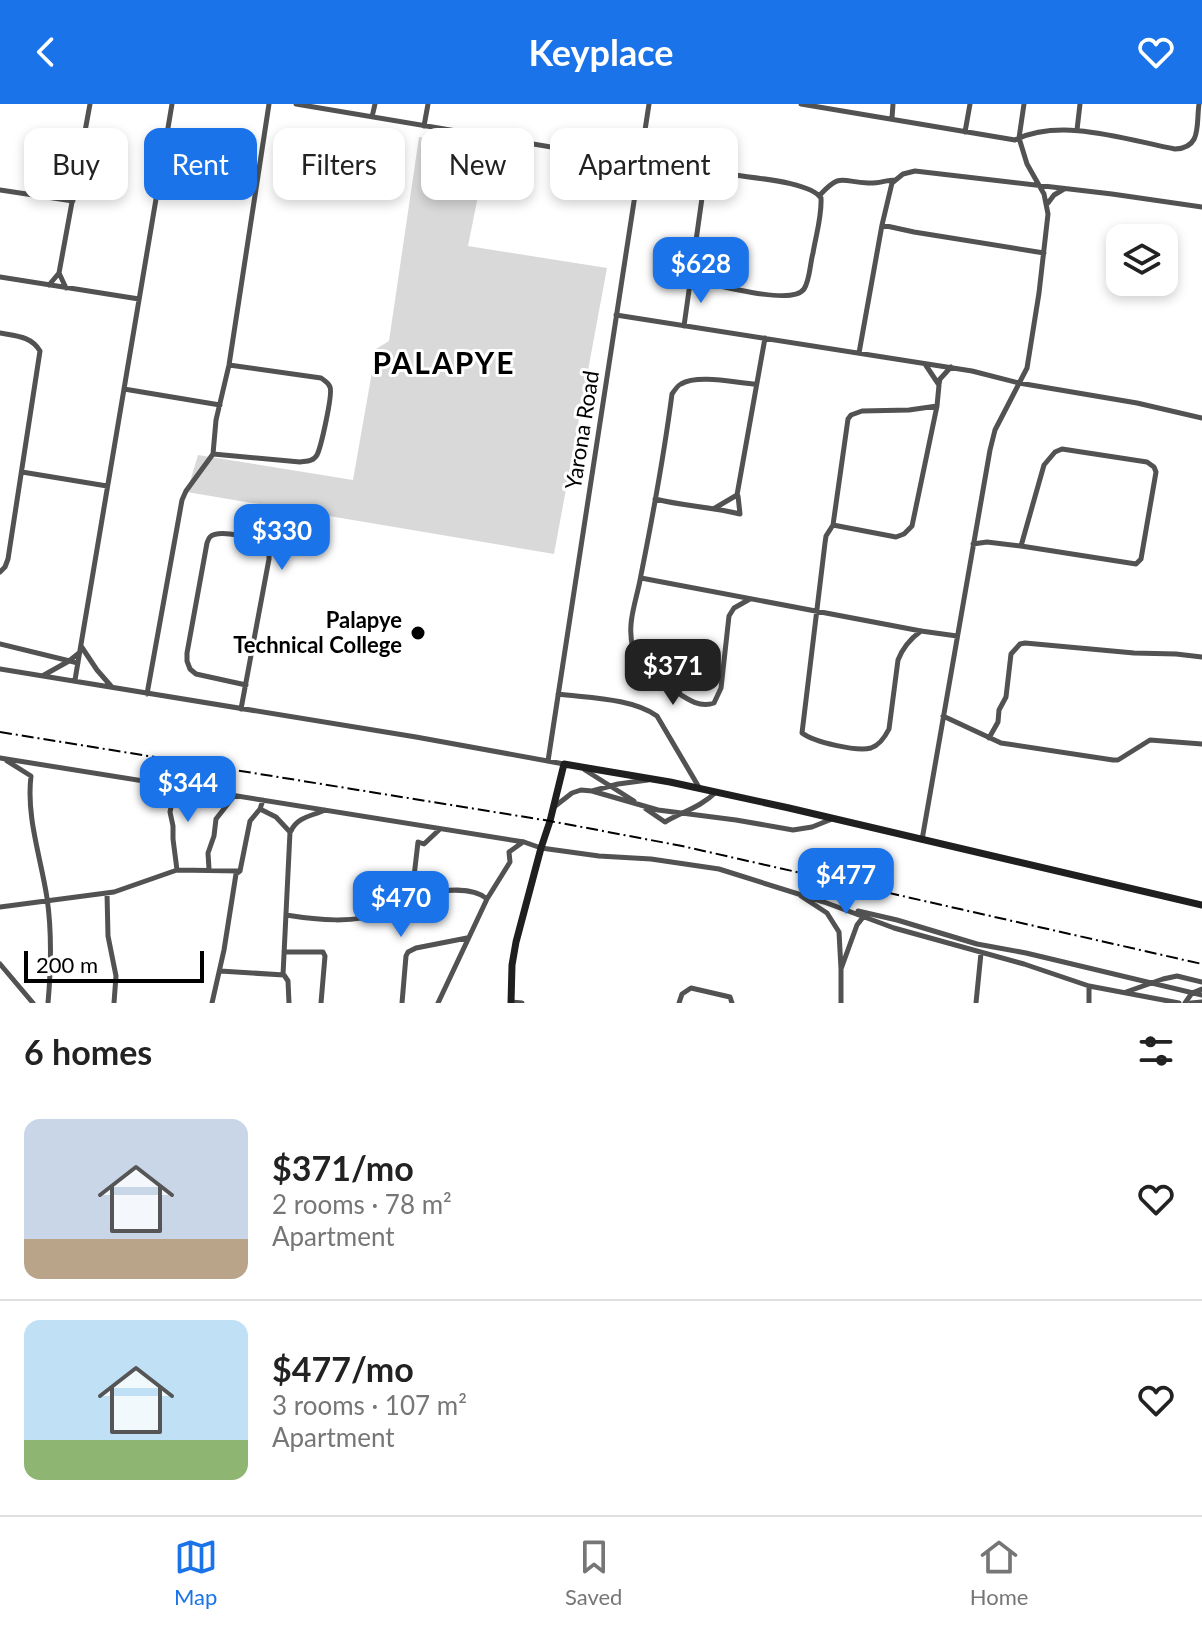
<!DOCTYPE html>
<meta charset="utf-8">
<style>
body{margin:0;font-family:Lato,sans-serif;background:#f6f6f6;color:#222;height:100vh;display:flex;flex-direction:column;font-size:30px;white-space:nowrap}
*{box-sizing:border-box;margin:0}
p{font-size:26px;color:#767676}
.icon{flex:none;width:44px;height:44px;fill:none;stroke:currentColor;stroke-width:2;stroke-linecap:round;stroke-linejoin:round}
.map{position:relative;height:899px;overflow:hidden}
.details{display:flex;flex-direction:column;background:#fff;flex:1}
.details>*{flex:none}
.guide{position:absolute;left:24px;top:24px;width:800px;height:72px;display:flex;gap:16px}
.tools{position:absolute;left:1106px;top:120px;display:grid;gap:16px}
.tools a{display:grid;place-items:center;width:72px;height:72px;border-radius:16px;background:#fff;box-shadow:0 4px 12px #0003;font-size:40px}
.scale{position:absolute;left:24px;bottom:20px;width:180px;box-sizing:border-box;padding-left:8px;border:4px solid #000;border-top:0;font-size:22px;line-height:28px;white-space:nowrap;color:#000;-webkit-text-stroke:6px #fff;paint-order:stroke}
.price{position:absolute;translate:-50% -68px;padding:0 18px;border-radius:16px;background:#1a73e8;color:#fff;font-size:26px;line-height:52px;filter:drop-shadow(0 2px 4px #0008)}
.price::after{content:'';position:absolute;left:50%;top:48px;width:24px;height:18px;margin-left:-12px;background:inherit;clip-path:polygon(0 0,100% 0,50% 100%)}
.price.on{background:#222;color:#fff}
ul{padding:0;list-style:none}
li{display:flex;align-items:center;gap:24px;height:200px;padding:0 24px}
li+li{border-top:2px solid #e0e0e0}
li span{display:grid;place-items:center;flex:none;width:224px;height:160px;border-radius:16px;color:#555}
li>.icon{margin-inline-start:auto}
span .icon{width:96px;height:96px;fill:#fffc;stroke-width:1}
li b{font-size:34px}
h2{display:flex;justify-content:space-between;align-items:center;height:96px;padding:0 24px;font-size:34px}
.pill{padding:0 28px;border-radius:16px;background:#fff;box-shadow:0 4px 12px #0003;font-size:28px;line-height:72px}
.pill.on{background:#1a73e8;color:#fff}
header{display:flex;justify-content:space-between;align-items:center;height:104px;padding:0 24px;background:#1a73e8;color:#fff;font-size:36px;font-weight:700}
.menu{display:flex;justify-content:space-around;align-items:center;height:112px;border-top:2px solid #e0e0e0;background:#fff;font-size:22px;color:#767676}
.menu a{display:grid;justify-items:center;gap:4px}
.menu .on{color:#1a73e8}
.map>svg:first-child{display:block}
.green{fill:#d9d9d9}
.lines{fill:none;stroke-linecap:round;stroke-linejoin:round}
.street{stroke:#525252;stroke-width:5}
.secondary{stroke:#1f1f1f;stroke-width:7}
.rail{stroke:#000;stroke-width:2;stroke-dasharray:12 4 2 4;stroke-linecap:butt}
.poi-dot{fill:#000;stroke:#fff;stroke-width:3}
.labels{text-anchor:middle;stroke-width:6;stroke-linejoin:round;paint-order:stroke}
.street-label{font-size:22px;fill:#000;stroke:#fff}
.poi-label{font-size:22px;font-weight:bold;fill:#000;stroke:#fff;text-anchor:end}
.district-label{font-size:30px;font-weight:bold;letter-spacing:2px;fill:#000;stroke:#fff}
</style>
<header><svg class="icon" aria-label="back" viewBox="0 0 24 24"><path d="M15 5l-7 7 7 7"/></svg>Keyplace<svg class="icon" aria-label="heart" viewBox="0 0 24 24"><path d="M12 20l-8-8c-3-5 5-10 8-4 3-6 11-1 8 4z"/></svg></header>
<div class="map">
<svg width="1202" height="899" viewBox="0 0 1202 899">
<rect width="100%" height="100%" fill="#fff"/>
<path class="green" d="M419 33 532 52 529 75 482 72 468 142 607 164 554 450 187 388 198 351 353 376 376 245 389 237Z"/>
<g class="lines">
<path class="street" d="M296 0 640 58
M801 0 1015 36C1061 13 1127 36 1175 45 1202 44 1196 21 1199 0
M372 13 375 0
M892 14 893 0
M424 22 428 0
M1077 26 1080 0
M965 28 970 0
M0 86 73 97
M819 92C841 68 841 78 868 79 877 80 886 76 895 76
M1048 99 1054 91 1064 85
M882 121 914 128 1044 149
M59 169 66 184
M0 173 139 195
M49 181 59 169 90 0
M616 211 972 267 1019 279 1137 299 1202 314
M684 222 702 94 712 75 716 71 728 70C750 74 809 77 821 94 822 112 816 131 813 149 810 159 810 176 804 185 792 203 711 179 691 175
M0 229C16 232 31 232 40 247L8 455 5 463 0 468
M859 249 882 121 892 79 903 70 915 67 1112 90 1202 103
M939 280 940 275 951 263
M124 285 220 301
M213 350 300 358C306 357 313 358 317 351 321 343 333 290 330 283 328 278 325 277 321 274L229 261
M22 368 107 382
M655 395C683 402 712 403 740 410L738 392
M715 404 737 391 765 234
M833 421 896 433 904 430 912 422 937 302 939 281 925 260
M973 440 987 438 1021 442 1136 460 1141 455 1156 368 1154 363 1147 358 1062 345 1055 348 1044 361 1021 442
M641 474 921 527 957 532
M750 495 734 504 729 512 721 584 714 599C699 604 687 595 675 587 660 577 637 562 633 544 626 519 637 496 641 471 653 411 664 351 672 290 674 287 678 281 681 280 698 270 737 279 756 280
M921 527C910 535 903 543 898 556L889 625C885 633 880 641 871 644 857 648 814 638 802 629L825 439 826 432 833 421 848 315 851 311 862 307 909 306 937 302
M0 540 78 559
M81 542 97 566 111 582
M0 565 416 633 564 660
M44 571 69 557 79 549
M75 576 172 0
M147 590 182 396 186 387 213 350 216 316 229 261 269 0
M558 590C588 594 632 594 657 612L700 685
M241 605 269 455V440C257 435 219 424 210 433 208 435 208 437 207 439L187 549V557L190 565 196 570 246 581
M943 612 1001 639 1113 656H1118L1150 636 1202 640
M989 634 998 618 999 606 1006 593 1011 550 1020 540 1025 539 1134 549 1176 550 1202 553
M0 654 524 738 541 744 599 752 651 755 719 765 824 798 894 824 1024 860 1089 882 1179 899
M7 657 31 672C26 713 41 754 47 794 52 828 51 865 48 899
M548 657 649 0
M585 666 634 697
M592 687 618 680 648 676
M554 703 572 689 581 686 592 687 658 706 736 716 793 726 812 723 832 715
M260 705 276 713 290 728 283 871
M646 705 665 718C682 708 701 703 716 688
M291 727C297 713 312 712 325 706
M922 736 990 346 995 326 1027 264 1039 189 1048 110 1044 90 1027 60 1019 34 1024 0
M209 765 208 749 214 732 216 715 234 692
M177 766 173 735V722L170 708 171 703 182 692 181 683
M240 767 250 717 260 705 263 696
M107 789 108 832 116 872 114 899
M801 792 827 809 839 828 841 865
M416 799 413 781 418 738 424 740 440 725
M0 803 114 788 177 766 240 767 236 770 224 846 212 899
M858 807 897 816 977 840 1026 849 1202 891
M286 811C317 816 355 820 385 808 393 805 400 800 408 796L417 800 425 789C443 786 473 782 487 795
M284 848H323L325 852 321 899
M0 860 33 899
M220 867 284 871 288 877 289 899
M1126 888 1163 875 1177 872 1202 878
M511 898 522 899
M402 899 406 852 408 848 416 844 467 834
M438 899 487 795 510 758 509 748 523 738
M679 899 682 890 691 884 730 893 732 899
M841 899V865L857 821 864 812
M976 899 981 849
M1089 899V882
M1185 899 1192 889 1202 885
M1191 899 1202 898"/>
<path class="secondary" d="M511 899 512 861 516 838 541 744 550 717 564 660 670 678 789 704 1202 801"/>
<path class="rail" d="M0 628 550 717 682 742 1202 860"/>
</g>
<circle class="poi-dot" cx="418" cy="529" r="8"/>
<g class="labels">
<g class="street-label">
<text transform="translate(582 326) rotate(-81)" y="8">Yarona Road</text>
</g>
<g class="poi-label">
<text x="402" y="524">Palapye<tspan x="402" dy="25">Technical College</tspan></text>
</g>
<g class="district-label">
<text x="444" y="270">PALAPYE</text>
</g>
</g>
</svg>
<div class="tools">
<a><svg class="icon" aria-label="layers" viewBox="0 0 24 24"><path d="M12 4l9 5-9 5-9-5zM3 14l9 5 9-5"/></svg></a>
</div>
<div class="scale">200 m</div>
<b class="price" style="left:701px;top:201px">$628</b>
<b class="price" style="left:282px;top:468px">$330</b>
<b class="price on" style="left:673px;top:603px">$371</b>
<b class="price" style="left:188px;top:720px">$344</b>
<b class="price" style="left:846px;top:812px">$477</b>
<b class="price" style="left:401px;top:835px">$470</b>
<div class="guide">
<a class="pill">Buy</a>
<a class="pill on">Rent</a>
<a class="pill">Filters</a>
<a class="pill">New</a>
<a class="pill">Apartment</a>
</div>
</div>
<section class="details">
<h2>6 homes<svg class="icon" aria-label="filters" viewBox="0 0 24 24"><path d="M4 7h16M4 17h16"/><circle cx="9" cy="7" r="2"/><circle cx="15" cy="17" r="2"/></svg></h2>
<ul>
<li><span style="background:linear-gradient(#c9d6e8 75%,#b9a48a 0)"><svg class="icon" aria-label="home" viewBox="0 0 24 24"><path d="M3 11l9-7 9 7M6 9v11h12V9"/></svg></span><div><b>$371/mo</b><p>2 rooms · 78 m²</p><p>Apartment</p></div><svg class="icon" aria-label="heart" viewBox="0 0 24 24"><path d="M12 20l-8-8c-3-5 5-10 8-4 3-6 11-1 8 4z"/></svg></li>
<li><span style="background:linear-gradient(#bfe0f5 75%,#8fb573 0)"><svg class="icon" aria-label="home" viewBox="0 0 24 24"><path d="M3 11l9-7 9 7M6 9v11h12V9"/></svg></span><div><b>$477/mo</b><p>3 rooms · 107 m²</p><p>Apartment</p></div><svg class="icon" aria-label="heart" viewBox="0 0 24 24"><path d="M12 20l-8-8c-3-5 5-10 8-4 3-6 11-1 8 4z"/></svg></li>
</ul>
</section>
<nav class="menu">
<a class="on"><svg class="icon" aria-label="map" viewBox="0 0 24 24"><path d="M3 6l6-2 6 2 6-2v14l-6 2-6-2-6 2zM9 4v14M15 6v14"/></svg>Map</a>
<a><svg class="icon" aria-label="saved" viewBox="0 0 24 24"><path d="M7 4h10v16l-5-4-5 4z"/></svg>Saved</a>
<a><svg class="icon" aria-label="home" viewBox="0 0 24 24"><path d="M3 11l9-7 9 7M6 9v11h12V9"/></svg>Home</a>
</nav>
